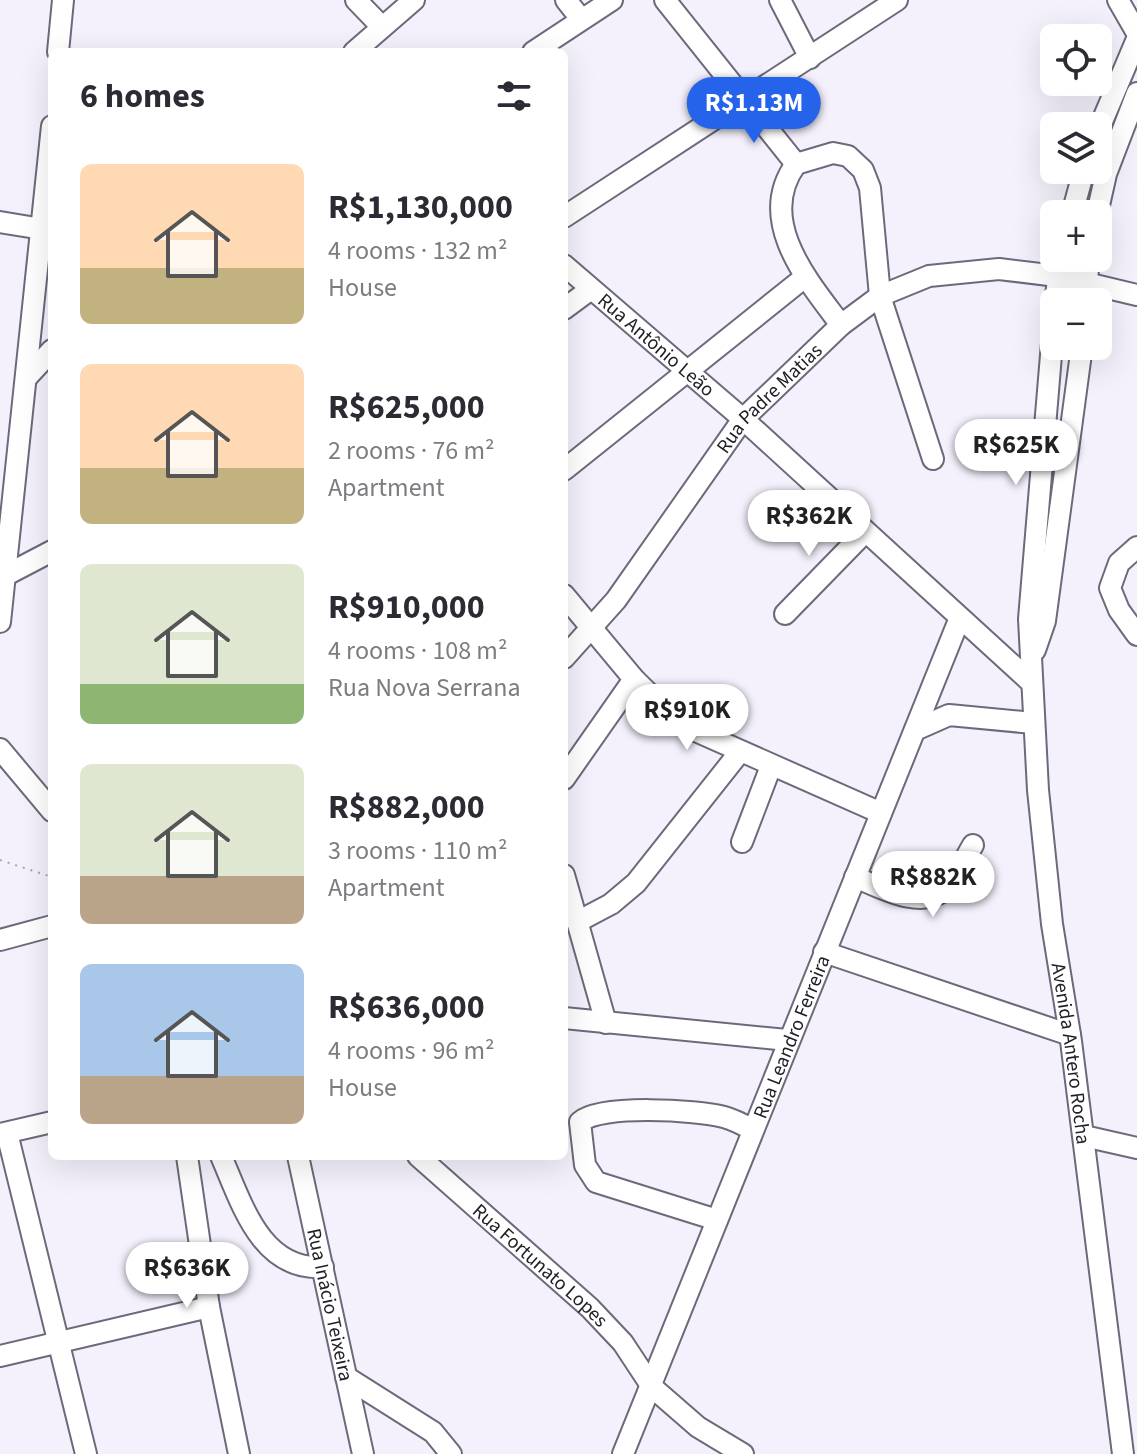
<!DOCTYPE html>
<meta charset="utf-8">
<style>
body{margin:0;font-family:"Source Sans 3",sans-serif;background:#f7f7f7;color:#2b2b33;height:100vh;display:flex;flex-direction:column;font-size:30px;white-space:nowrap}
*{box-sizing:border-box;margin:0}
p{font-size:26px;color:#7c7c81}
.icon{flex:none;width:44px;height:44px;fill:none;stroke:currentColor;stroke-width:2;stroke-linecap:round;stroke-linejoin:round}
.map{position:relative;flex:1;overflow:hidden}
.details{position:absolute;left:48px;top:48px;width:520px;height:1112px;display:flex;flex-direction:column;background:#fff;border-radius:12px;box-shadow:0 8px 32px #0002}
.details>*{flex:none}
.controls{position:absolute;left:1040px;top:24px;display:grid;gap:16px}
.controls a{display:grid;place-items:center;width:72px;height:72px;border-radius:12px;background:#fff;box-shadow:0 8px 32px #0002;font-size:40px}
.price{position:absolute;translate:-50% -68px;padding:0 18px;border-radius:28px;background:#fff;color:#222;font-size:26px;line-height:52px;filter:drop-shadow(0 2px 4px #0008)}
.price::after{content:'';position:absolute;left:50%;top:48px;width:24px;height:18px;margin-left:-12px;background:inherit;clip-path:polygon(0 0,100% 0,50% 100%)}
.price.selected{background:#2563eb;color:#fff}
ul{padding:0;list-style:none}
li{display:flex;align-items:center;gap:24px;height:200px;padding:0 32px}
li span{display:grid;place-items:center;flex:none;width:224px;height:160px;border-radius:12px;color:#555}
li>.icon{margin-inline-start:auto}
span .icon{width:96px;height:96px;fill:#fffc;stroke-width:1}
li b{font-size:34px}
h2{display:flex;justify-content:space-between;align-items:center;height:96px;padding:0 32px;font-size:34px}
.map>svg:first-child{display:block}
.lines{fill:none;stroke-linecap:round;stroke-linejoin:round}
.minor-casing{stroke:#6e697a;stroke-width:24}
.path{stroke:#a6a3ad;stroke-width:2;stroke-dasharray:2 6;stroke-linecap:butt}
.minor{stroke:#fff;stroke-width:20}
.labels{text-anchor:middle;stroke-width:6;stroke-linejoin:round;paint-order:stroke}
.street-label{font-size:20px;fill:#222027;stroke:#fff}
</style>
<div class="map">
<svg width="1137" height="1454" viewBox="0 0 1137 1454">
<rect width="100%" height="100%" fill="#f4f1fd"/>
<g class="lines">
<defs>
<g id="minor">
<path d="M356 0 382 27"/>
<path d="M566 0 581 19"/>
<path d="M665 0 796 164"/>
<path d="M780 0 810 58"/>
<path d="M1118 0 1137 33"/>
<path d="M58 52 63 0"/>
<path d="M354 52 414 0"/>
<path d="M533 52 612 0"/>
<path d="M1098 131 1137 39"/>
<path d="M1072 214 1084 170"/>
<path d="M1097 214 1106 174 1137 93"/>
<path d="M564 217 897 0"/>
<path d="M0 222 42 229 52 236"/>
<path id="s1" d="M564 265 743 419 1032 683"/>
<path d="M1055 302 1061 258"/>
<path d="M1085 302 1089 258"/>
<path d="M564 309 591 289"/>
<path id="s2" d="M1054 319 1029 619 1038 790 1052 924 1071 1041 1123 1454"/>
<path d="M841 325C808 281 755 220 796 164L833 153 848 156 863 170 870 188 880 296 933 459"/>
<path d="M28 376 52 350"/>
<path d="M564 470 805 277"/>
<path d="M1137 547 1119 563 1110 588 1119 610 1137 635"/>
<path d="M8 574 52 551"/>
<path d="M564 595 634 679 680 724 881 813"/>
<path d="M785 614 864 533"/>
<path d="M0 622 52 126"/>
<path d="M1035 650 1045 621 1082 346"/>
<path id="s3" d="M564 658 616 600 743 419 841 325 880 296 929 276 999 269 1057 276 1137 295"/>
<path d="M915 730 949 715 1033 723"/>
<path d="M0 749 52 811"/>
<path d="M564 779 634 679"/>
<path d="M742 842 771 766"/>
<path d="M564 875 606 1023"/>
<path d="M855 877C880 887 921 911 946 889 957 878 965 858 973 845"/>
<path d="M577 922 611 904 636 883 739 753"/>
<path d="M0 940 52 926"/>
<path d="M824 952 1070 1035"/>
<path d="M564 1018 787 1040"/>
<path d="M7 1133 86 1454"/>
<path d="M0 1134 52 1122"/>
<path d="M1084 1136 1137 1148"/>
<path d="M187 1156 209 1307 239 1454"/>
<path d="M221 1156C242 1204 261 1271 323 1267"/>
<path id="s4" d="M298 1156 363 1454"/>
<path id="s5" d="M418 1156 590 1308 623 1343 652 1387 698 1427 743 1454"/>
<path d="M717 1220 596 1182 585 1165 580 1122C601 1104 696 1110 724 1117 735 1120 744 1125 753 1130"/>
<path d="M0 1356 209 1307"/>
<path d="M346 1377 433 1432 451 1454"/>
<path id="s6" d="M623 1454 959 620"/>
</g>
</defs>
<use href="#minor" class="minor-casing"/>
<path class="path" d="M0 860 52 877"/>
<use href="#minor" class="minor"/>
</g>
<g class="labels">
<g class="street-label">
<text dy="7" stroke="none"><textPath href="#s1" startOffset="122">Rua Antônio Leão</textPath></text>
<text dy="7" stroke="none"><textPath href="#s3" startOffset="332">Rua Padre Matias</textPath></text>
<text dy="7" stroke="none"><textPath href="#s6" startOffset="450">Rua Leandro Ferreira</textPath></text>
<text dy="7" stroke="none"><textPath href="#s2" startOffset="738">Avenida Antero Rocha</textPath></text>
<text dy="7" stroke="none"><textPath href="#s5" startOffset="164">Rua Fortunato Lopes</textPath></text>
<text dy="7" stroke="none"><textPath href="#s4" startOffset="152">Rua Inácio Teixeira</textPath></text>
</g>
</g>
</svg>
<div class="controls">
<a><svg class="icon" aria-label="locate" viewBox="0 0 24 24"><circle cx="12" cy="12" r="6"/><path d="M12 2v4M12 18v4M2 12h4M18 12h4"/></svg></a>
<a><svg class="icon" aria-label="layers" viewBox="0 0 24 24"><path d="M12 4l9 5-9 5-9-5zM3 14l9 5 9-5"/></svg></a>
<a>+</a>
<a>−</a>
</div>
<b class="price selected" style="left:754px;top:145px">R$1.13M</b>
<b class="price" style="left:1016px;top:487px">R$625K</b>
<b class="price" style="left:809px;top:558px">R$362K</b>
<b class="price" style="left:687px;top:752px">R$910K</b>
<b class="price" style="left:933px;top:919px">R$882K</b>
<b class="price" style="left:187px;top:1310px">R$636K</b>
<section class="details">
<h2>6 homes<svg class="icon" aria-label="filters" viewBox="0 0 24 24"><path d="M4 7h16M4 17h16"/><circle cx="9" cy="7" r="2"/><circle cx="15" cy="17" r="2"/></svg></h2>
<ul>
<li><span style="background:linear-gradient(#ffd9b3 65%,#c2b280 0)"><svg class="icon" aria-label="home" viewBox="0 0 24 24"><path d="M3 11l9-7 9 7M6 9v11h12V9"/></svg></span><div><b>R$1,130,000</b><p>4 rooms · 132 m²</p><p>House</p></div></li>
<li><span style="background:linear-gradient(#ffd9b3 65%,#c2b280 0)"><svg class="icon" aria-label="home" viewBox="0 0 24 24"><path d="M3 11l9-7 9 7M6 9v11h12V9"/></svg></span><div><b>R$625,000</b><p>2 rooms · 76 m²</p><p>Apartment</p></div></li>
<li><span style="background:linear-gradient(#dfe7d0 75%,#8fb573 0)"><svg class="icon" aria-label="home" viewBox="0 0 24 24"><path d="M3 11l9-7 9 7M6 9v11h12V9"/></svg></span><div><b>R$910,000</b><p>4 rooms · 108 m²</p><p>Rua Nova Serrana</p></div></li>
<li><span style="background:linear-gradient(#dfe7d0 70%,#b9a48a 0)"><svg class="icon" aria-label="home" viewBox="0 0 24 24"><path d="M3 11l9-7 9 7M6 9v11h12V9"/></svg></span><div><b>R$882,000</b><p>3 rooms · 110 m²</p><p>Apartment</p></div></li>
<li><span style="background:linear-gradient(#a9c7e8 70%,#b9a48a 0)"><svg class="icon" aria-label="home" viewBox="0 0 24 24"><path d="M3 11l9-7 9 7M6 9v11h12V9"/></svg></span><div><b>R$636,000</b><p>4 rooms · 96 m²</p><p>House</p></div></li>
</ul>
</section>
</div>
